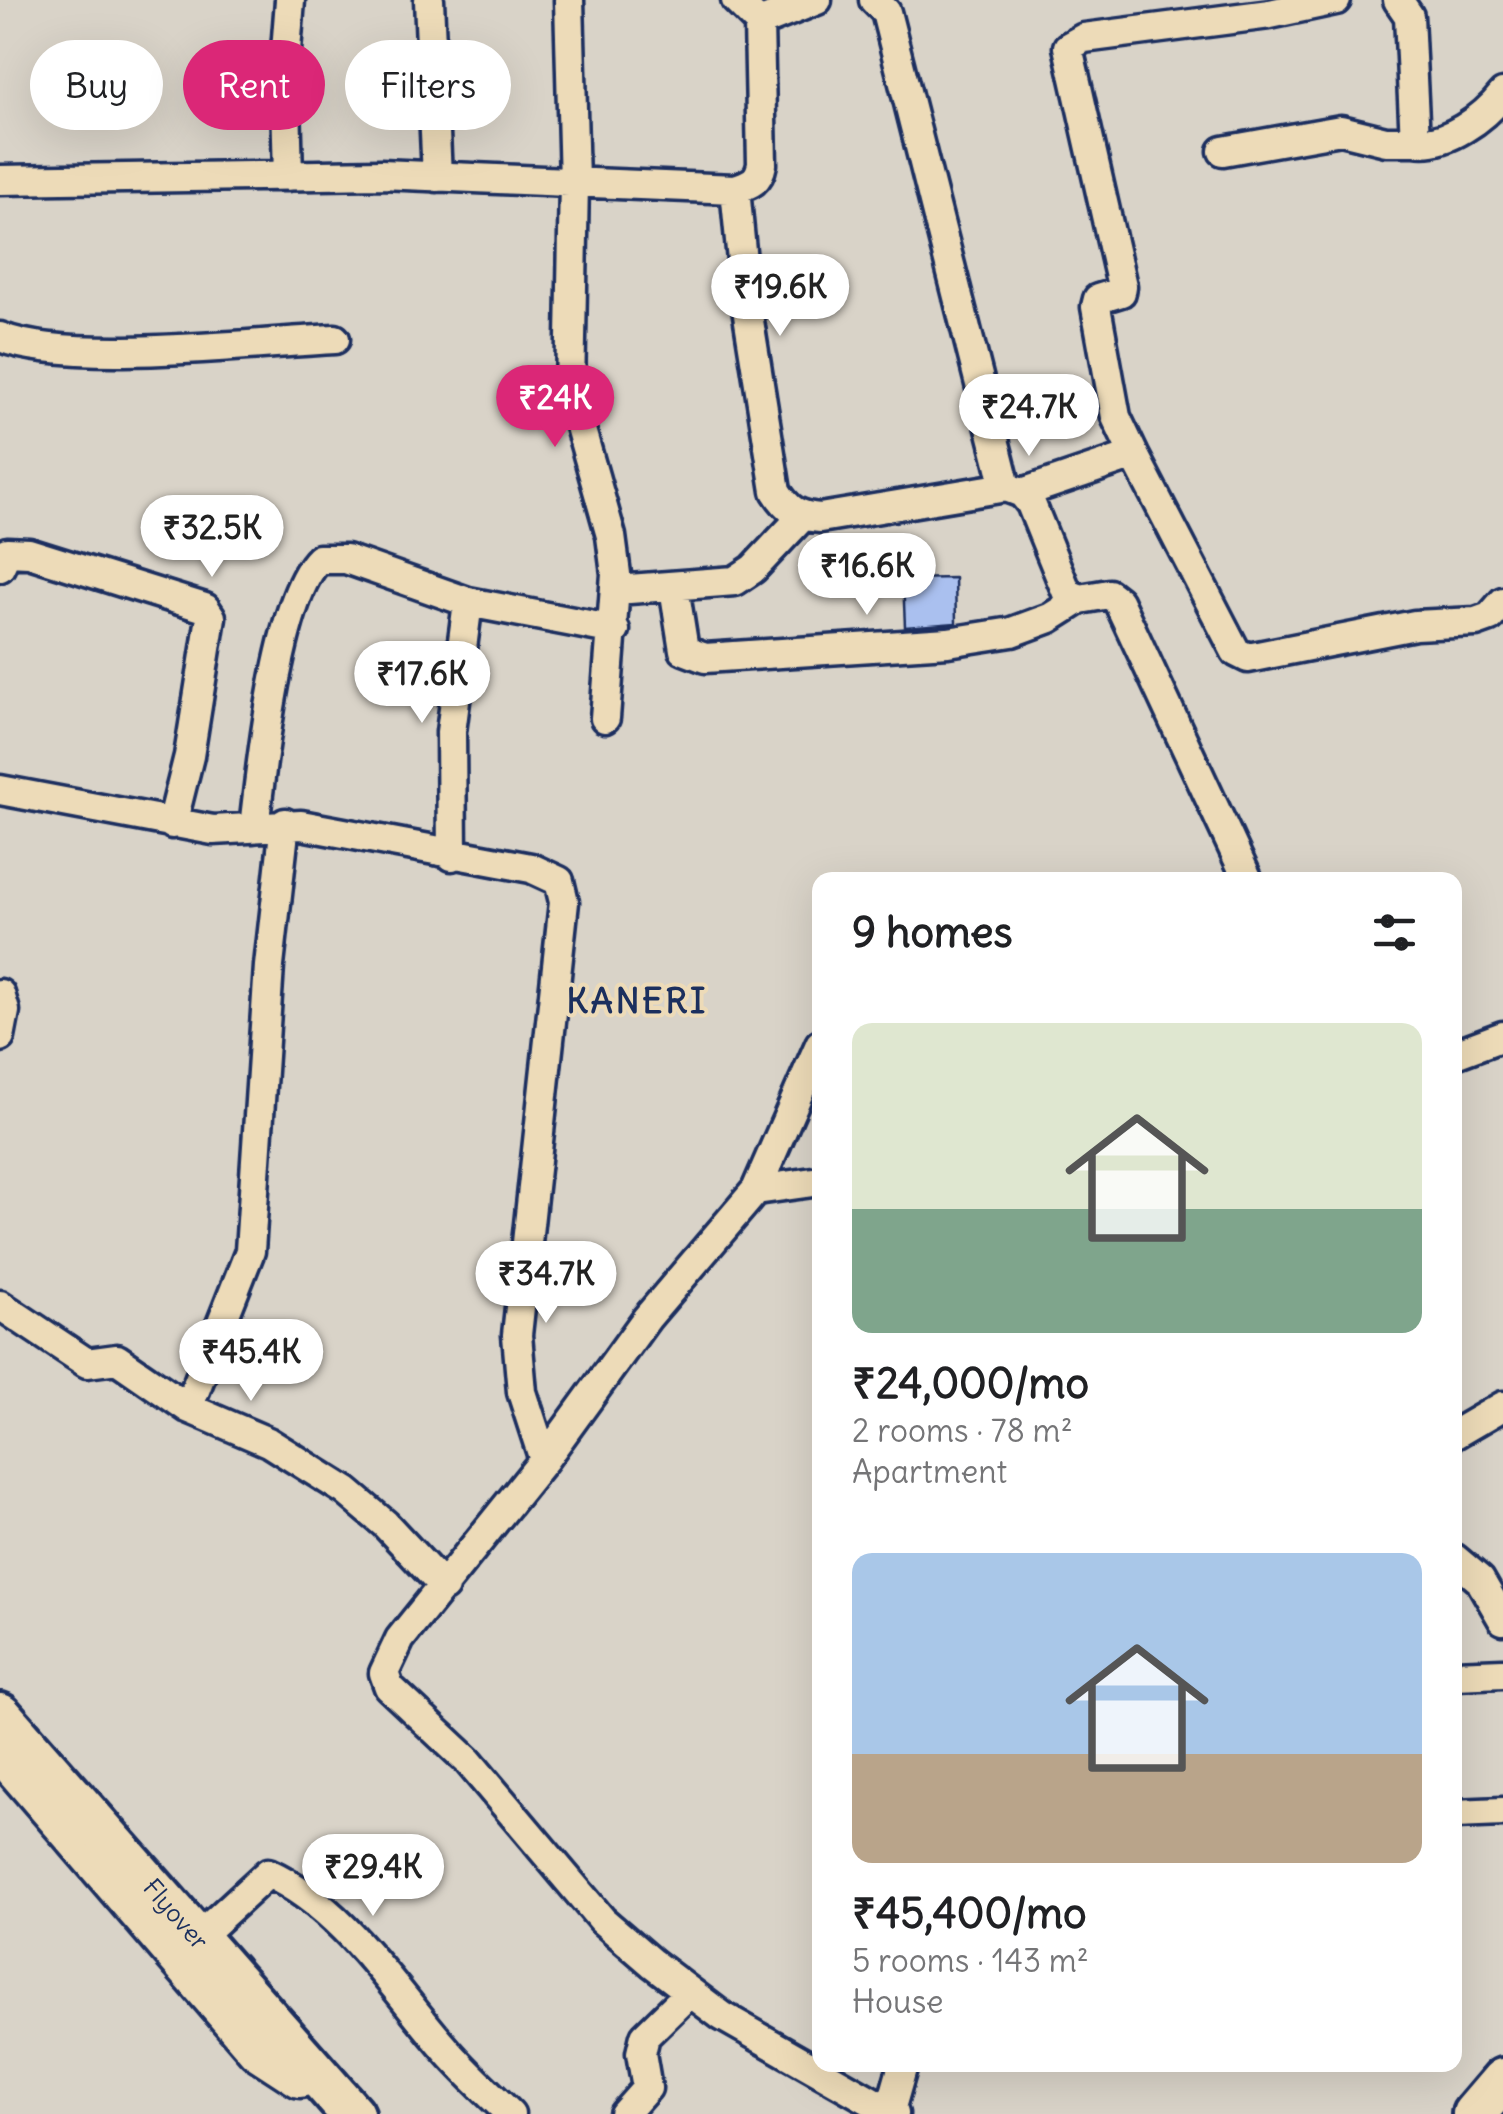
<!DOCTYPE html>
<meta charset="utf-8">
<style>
body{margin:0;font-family:Delius,sans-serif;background:#f6f6f6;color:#202124;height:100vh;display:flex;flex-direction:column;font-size:38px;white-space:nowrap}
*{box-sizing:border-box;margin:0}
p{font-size:32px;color:#757577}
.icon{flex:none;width:55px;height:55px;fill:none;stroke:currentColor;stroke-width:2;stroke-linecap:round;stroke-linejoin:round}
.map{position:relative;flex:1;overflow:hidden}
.drawer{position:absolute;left:812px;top:872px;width:650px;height:1200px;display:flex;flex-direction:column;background:#fff;border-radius:20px;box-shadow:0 10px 40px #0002}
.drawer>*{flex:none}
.top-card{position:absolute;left:30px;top:40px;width:632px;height:90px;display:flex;gap:20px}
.price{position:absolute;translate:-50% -85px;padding:0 22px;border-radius:35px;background:#fff;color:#222;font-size:32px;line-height:65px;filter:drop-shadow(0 2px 5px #0008)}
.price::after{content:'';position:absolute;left:50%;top:60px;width:30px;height:22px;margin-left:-15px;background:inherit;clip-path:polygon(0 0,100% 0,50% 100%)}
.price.current{background:#db2777;color:#fff}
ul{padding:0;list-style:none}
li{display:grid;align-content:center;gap:20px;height:530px;padding:0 40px}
li span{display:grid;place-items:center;height:310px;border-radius:20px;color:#555}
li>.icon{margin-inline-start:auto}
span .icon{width:180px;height:180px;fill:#fffc;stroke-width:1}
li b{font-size:42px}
h2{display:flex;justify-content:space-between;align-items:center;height:120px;padding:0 40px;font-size:42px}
.pill{padding:0 35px;border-radius:45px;background:#fff;box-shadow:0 10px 40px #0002;font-size:35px;line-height:90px}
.pill.current{background:#db2777;color:#fff}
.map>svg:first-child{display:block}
.building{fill:#aac0ef;stroke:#1b2f5e;stroke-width:2.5}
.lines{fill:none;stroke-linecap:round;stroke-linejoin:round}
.minor-casing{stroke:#1b2f5e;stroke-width:35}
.major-casing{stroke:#1b2f5e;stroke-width:45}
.highway-casing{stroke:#1b2f5e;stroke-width:50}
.minor{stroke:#eddbb8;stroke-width:28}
.major{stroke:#eddbb8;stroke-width:38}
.highway{stroke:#eddbb8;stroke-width:42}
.labels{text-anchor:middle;stroke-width:8;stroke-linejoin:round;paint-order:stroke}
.street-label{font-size:25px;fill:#1b2f5e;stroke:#eddbb8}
.district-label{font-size:35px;font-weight:bold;letter-spacing:2.5px;fill:#1b2f5e;stroke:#eddbb8}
</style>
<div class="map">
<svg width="1503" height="2114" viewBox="0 0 1503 2114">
<rect width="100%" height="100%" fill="#d9d3c8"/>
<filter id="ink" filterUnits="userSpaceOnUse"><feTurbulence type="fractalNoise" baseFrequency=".01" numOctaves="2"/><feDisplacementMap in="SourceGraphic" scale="20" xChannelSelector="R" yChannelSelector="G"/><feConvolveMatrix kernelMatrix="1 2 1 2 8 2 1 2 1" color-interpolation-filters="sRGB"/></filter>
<g filter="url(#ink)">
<path class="building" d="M955 578 956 623 905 627 903 579Z"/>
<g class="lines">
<defs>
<path id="minor" d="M429 0 437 177
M569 0 574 182 570 391 611 536 616 574 605 718
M736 0 759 23
M817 0 759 23 762 164C759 181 751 184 735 189L746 302 776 491C788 510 797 516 820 518L1006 487
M874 0 886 12 1006 487 1022 493 1031 504 1067 593 1080 599 1109 594 1118 601 1248 880
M1398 0 1409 16 1415 141C1446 147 1485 117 1503 94
M1223 151 1341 130 1386 141H1415
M288 176 285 63 290 0
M0 180 381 174 735 189
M0 337C71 365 253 343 335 339
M1134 455 1116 417 1096 307 1098 299 1121 292 1122 286 1068 47 1084 38 1270 14 1336 0
M1022 493 1134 455 1236 652 1248 658 1415 625 1476 622 1490 617 1503 602
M0 567 7 552 29 553 205 608 211 617 189 756 172 824
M674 587 684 650 705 658 948 642 1012 632 1050 618 1080 599
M616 590 735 581 753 569 802 517
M0 790 213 830 301 825 531 868 559 881 564 902 517 1335 522 1392 544 1460 400 1639 384 1673 389 1687 468 1761 602 1920 652 1963 722 2016 894 2114
M254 828C261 768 278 599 319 559H346L468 602 615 630
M452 856 451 732 468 602
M0 994 5 1011 0 1037
M1455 1054 1503 1036
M756 1190 820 1181
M0 1305 87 1363 117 1359 188 1408 268 1442 346 1491 385 1524 444 1587
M188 1408 250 1251 269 966 285 823
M1455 1434 1503 1406
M544 1460 647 1318 756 1190 820 1044
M1455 1559 1480 1580 1503 1620
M1455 1675 1503 1673
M1455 1814 1503 1812
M207 1929 268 1873C344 1908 391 1986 444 2047 464 2071 488 2092 510 2114
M890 2111 903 2065
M624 2114 647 2088 641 2053 645 2036 690 1992"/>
<path id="major" d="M0 1752 257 2050 300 2078"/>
<path id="highway" d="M0 1715 352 2114
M1474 2114 1503 2080"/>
</defs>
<use href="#minor" class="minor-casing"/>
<use href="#major" class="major-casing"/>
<use href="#highway" class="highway-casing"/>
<use href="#minor" class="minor"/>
<use href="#major" class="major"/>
<use href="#highway" class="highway"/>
</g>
</g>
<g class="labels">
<g class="street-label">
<text transform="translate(176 1914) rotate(49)" y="9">Flyover</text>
</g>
<g class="district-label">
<text x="637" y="1013">KANERI</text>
</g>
</g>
</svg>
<b class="price" style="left:780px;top:339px">₹19.6K</b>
<b class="price current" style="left:555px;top:450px">₹24K</b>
<b class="price" style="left:1029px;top:459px">₹24.7K</b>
<b class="price" style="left:212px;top:580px">₹32.5K</b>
<b class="price" style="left:867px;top:618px">₹16.6K</b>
<b class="price" style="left:422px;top:726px">₹17.6K</b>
<b class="price" style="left:546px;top:1326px">₹34.7K</b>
<b class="price" style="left:251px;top:1404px">₹45.4K</b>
<b class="price" style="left:373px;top:1919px">₹29.4K</b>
<div class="top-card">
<a class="pill">Buy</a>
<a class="pill current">Rent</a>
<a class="pill">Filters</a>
</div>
<section class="drawer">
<h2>9 homes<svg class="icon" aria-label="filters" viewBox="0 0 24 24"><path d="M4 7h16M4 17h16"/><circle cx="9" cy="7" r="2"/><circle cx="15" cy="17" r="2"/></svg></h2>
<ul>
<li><span style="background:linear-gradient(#dfe7d0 60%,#7fa58c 0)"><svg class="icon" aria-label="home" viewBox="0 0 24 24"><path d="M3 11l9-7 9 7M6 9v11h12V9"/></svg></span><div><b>₹24,000/mo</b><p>2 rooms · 78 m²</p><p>Apartment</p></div></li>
<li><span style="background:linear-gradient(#a9c7e8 65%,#b9a48a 0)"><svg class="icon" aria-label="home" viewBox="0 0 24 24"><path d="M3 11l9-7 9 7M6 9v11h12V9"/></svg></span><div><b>₹45,400/mo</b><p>5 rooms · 143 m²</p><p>House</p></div></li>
</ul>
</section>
</div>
